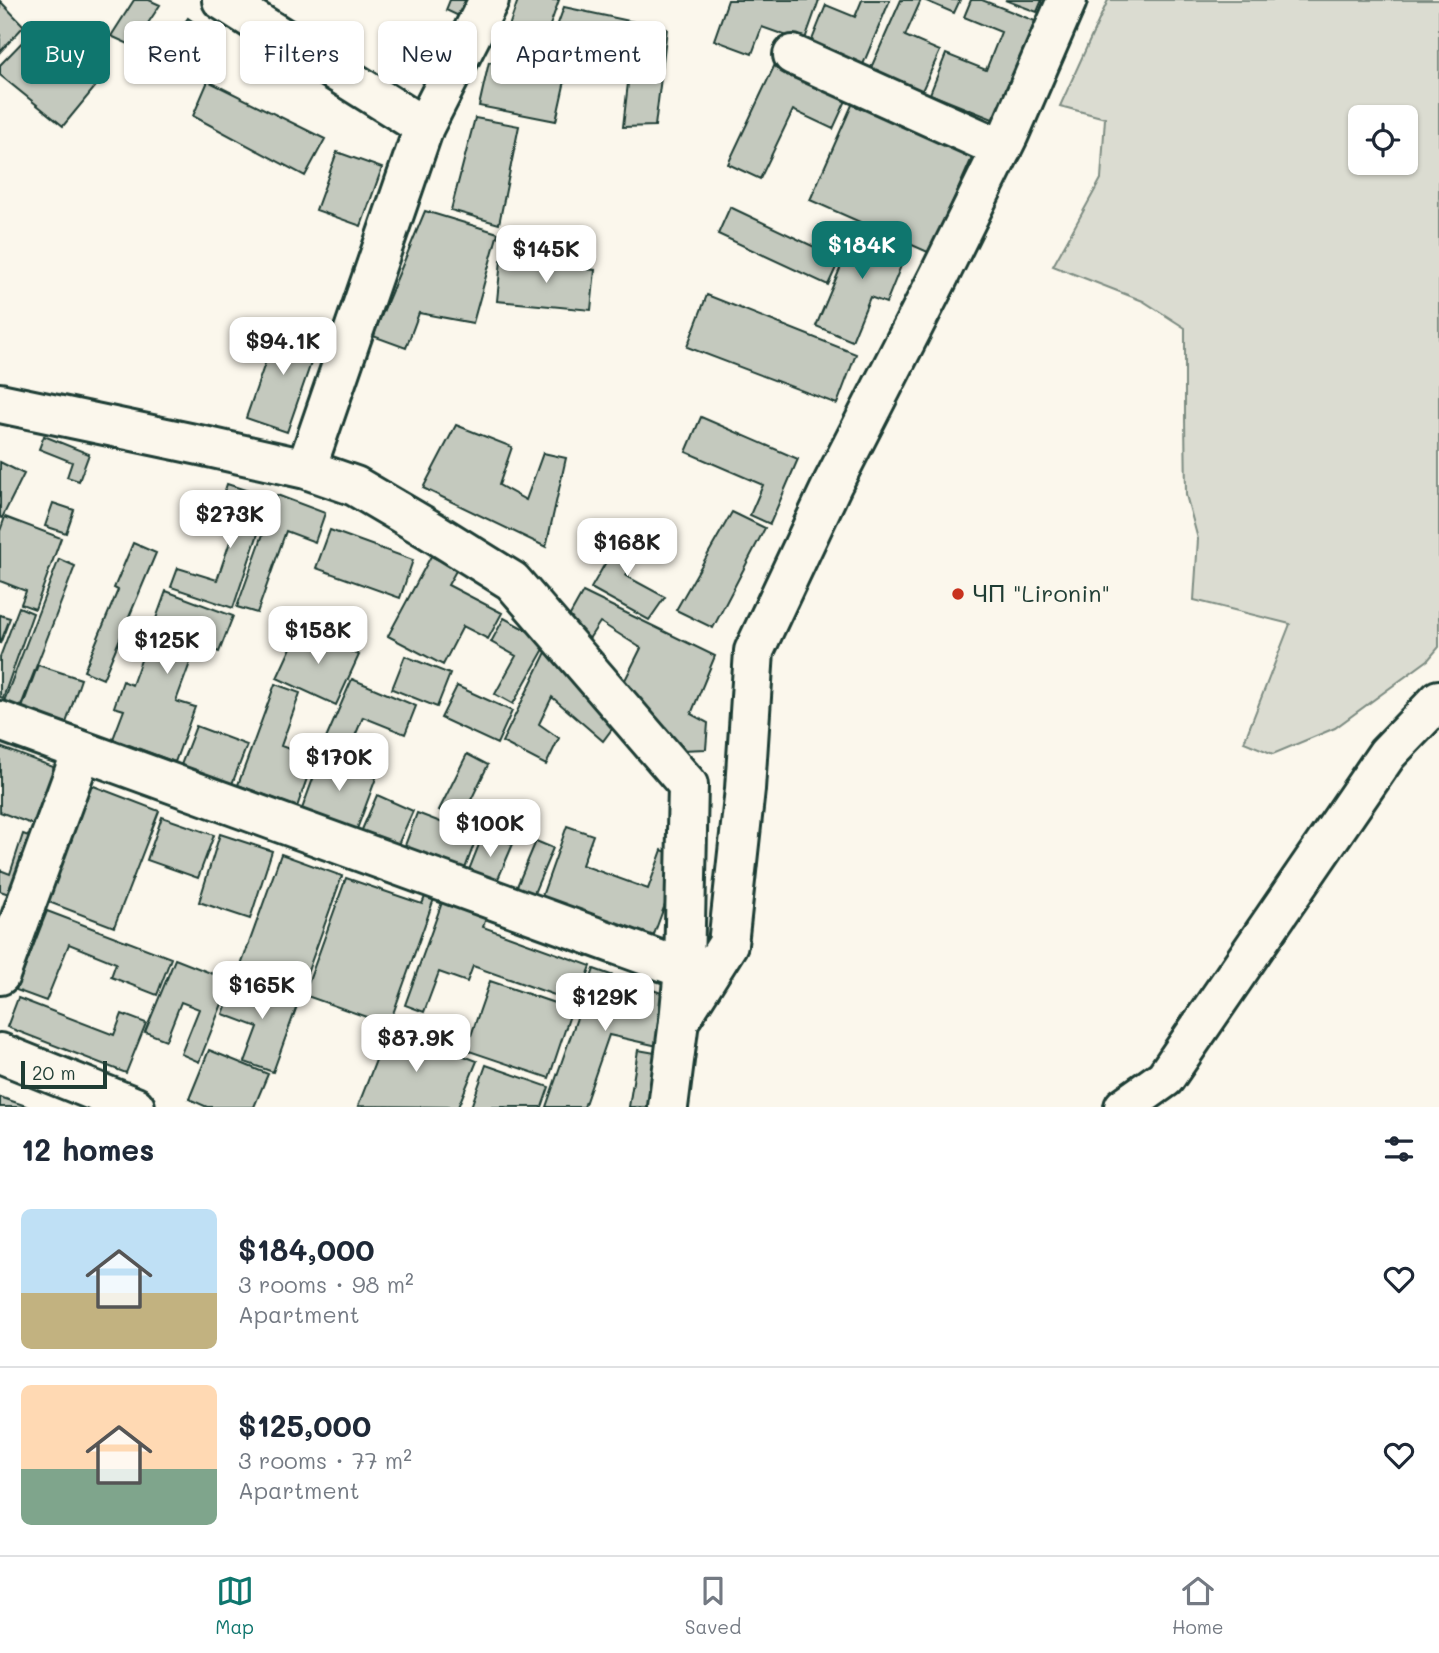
<!DOCTYPE html>
<meta charset="utf-8">
<style>
body{margin:0;font-family:Mali,sans-serif;background:#f2f2f3;color:#1f2937;height:100vh;display:flex;flex-direction:column;font-size:26px;white-space:nowrap}
*{box-sizing:border-box;margin:0}
p{font-size:23px;color:#747a83}
.icon{flex:none;width:38px;height:38px;fill:none;stroke:currentColor;stroke-width:2;stroke-linecap:round;stroke-linejoin:round}
.map{position:relative;height:1107px;overflow:hidden}
.side{display:flex;flex-direction:column;background:#fff;flex:1}
.side>*{flex:none}
.banner{position:absolute;left:21px;top:21px;width:700px;height:63px;display:flex;gap:14px}
.fabs{position:absolute;left:1348px;top:105px;display:grid;gap:14px}
.fabs a{display:grid;place-items:center;width:70px;height:70px;border-radius:10px;background:#fff;box-shadow:0 2px 5px #0004;font-size:35px}
.scale{position:absolute;left:21px;bottom:18px;width:86px;box-sizing:border-box;padding-left:7px;border:4px solid #1f3d34;border-top:0;font-size:19px;line-height:24px;white-space:nowrap;color:#1f3d34;-webkit-text-stroke:5px #fbf7ec;paint-order:stroke}
.price{position:absolute;translate:-50% -60px;padding:0 16px;border-radius:14px;background:#fff;color:#222;font-size:23px;line-height:46px;filter:drop-shadow(0 2px 4px #0008)}
.price::after{content:'';position:absolute;left:50%;top:42px;width:21px;height:16px;margin-left:-10px;background:inherit;clip-path:polygon(0 0,100% 0,50% 100%)}
.price.selected{background:#0f766e;color:#fff}
ul{padding:0;list-style:none}
li{display:flex;align-items:center;gap:21px;height:175px;padding:0 21px}
li+li{border-top:2px solid #e0e1e3}
li span{display:grid;place-items:center;flex:none;width:196px;height:140px;border-radius:10px;color:#555}
li>.icon{margin-inline-start:auto}
span .icon{width:84px;height:84px;fill:#fffc;stroke-width:1}
li b{font-size:30px}
h2{display:flex;justify-content:space-between;align-items:center;height:84px;padding:0 21px;font-size:30px}
.chip{padding:0 24px;border-radius:10px;background:#fff;box-shadow:0 2px 5px #0004;font-size:24px;line-height:63px}
.chip.selected{background:#0f766e;color:#fff}
.menu{display:flex;justify-content:space-around;align-items:center;height:98px;border-top:2px solid #e0e1e3;background:#fff;font-size:19px;color:#747a83}
.menu a{display:grid;justify-items:center;gap:4px}
.menu .selected{color:#0f766e}
.map>svg:first-child{display:block}
.green{fill:#dbdcd1;stroke:#7d8c82;stroke-width:2;fill-rule:evenodd}
.building{fill:#c4c9be;stroke:#1f3d34;stroke-width:2}
.lines{fill:none;stroke-linecap:round;stroke-linejoin:round}
.minor-casing{stroke:#1f3d34;stroke-width:44}
.minor{stroke:#fbf7ec;stroke-width:38}
.poi-dot{fill:#c8321e;stroke:#fbf7ec;stroke-width:2.5}
.labels{text-anchor:middle;stroke-width:5;stroke-linejoin:round;paint-order:stroke}
.poi-label{font-size:24px;fill:#1f3d34;stroke:#fbf7ec;text-anchor:start}
</style>
<div class="map">
<svg width="1439" height="1107" viewBox="0 0 1439 1107">
<rect width="100%" height="100%" fill="#fbf7ec"/>
<filter id="ink" filterUnits="userSpaceOnUse"><feTurbulence type="fractalNoise" baseFrequency=".0143" numOctaves="2"/><feDisplacementMap in="SourceGraphic" scale="14" xChannelSelector="R" yChannelSelector="G"/><feConvolveMatrix kernelMatrix="1 2 1 2 8 2 1 2 1" color-interpolation-filters="sRGB"/></filter>
<g filter="url(#ink)">
<path class="green" d="M1108 0H1439V647L1428 660 1335 728 1273 754 1244 742 1290 624 1194 600 1198 539 1186 495 1185 418V328L1143 301 1053 266 1101 179 1105 118 1060 106ZM1360 117H1405V163H1360Z"/>
<path class="building" d="M134 0H149L160 5 133 46 111 36Z
M450 0H474L465 19 446 10Z
M518 0H559L538 59 502 47Z
M728 0H819L804 42 762 27 752 54 714 40Z
M862 0H890L862 67 810 45 826 5 855 17Z
M901 0H921L905 36 940 51 921 93 870 70Z
M924 0H960L954 13Z
M971 0H982L1035 21 995 120 930 94 946 54 986 70 1001 32 964 17Z
M1005 0H1042L1037 12Z
M0 1 24 26 0 52Z
M564 7 667 29 655 126 623 127 632 48 555 32Z
M188 18 215 37 189 74 162 55Z
M29 35 96 86 63 126 0 75V65Z
M777 60 849 94 833 129 793 110 760 179 728 164Z
M489 62 566 76 556 121 479 106Z
M208 81 325 139 305 176 193 116Z
M855 98 975 151 930 253 810 200Z
M475 118 519 126 499 224 451 210Z
M337 152 382 168 361 226 316 210Z
M730 207 840 259 828 285 718 234Z
M425 211 498 233 473 323 419 313 406 348 373 336Z
M858 226 909 246 886 303 870 297 852 341 816 326Z
M501 260 595 270 591 310 497 301Z
M707 295 856 354 837 404 687 347Z
M279 323 320 337 287 432 246 418Z
M701 417 798 459 770 524 750 515 763 485 686 452Z
M456 425 512 447 499 485 526 500 543 453 566 458 546 547 423 488Z
M44 436 89 454 79 481 67 477 72 462 39 449Z
M0 462 24 474 2 518 0 517Z
M227 484 270 498 233 608 171 587 178 568 217 580 239 515 219 509Z
M277 495 325 513 315 542 286 531 257 613 237 607Z
M53 503 74 510 66 533 45 526Z
M732 512 765 528 713 628 676 610Z
M5 517 61 538 35 609 21 604 26 591 0 581V531Z
M626 527 645 537 626 576 665 597 649 620 591 588Z
M330 530 413 560 400 598 316 568Z
M133 543 156 553 103 679 84 671 118 590 114 588Z
M431 556 457 569 448 585 502 613 488 639 463 626 443 665 388 636Z
M59 559 75 566 19 711 3 704Z
M166 591 233 616 219 652 197 644 176 701 195 707 175 762 113 739 124 710 114 707 123 681 132 685Z
M583 592 715 656 691 714 708 723 706 749 681 750 623 684 641 648 600 622 583 648 565 624Z
M19 607 33 613 3 698 0 697V657Z
M0 615 10 618 0 644Z
M504 618 548 642 513 704 495 694 516 656 491 642Z
M300 628 359 655 336 705 277 678Z
M549 646 620 718 603 741 552 697 539 724 559 738 546 765 502 742Z
M405 656 450 674 437 707 392 689Z
M38 665 81 679 66 723 22 708Z
M352 679 416 706 405 734 363 717 345 760 321 750Z
M275 684 300 693 281 746 314 758 297 807 238 785Z
M457 686 512 711 497 744 441 718Z
M196 726 247 745 232 784 181 765Z
M0 747 64 771 42 828 0 812Z
M467 754 488 765 470 802 491 813 482 832 439 810Z
M321 757 376 778 357 829 302 809Z
M91 785 159 811 114 927 46 901Z
M377 795 413 811 397 847 361 832Z
M417 813 477 836 463 874 403 851Z
M162 817 214 835 198 878 147 860Z
M567 826 593 835 582 865 648 889 662 850 682 858 652 940 541 899Z
M484 832 513 844 495 886 467 875Z
M23 834 40 840 21 898 0 891V870L10 874Z
M220 834 272 851 250 919 199 902Z
M536 841 553 848 532 898 515 891Z
M281 854 342 876 299 996 238 974Z
M346 878 422 904 427 892 435 896 389 1025 304 995Z
M444 897 488 912 483 927 591 966 577 1003 473 966 467 982 439 972 424 1012 405 1005Z
M47 911 171 958 157 995 111 977 116 963 69 944 46 1001 16 990Z
M175 959 231 981 199 1062 181 1054 199 1009 181 1002 166 1040 145 1032Z
M594 969 664 994 662 1047 609 1035 584 1107H546Z
M236 980 298 1003 273 1072 245 1062 258 1027 223 1014Z
M490 981 572 1009 549 1078 466 1050Z
M18 998 114 1035 122 1014 146 1023 126 1073 7 1027Z
M389 1027 477 1061 458 1107 358 1106Z
M209 1050 268 1074 254 1107H207L189 1099Z
M638 1050 661 1054 655 1107H629Z
M486 1065 549 1087 542 1107H471Z
M0 1097 29 1107H0Z"/>
<g class="lines">
<defs>
<path id="minor" d="M222 0 424 127 306 469
M793 55 1002 149
M424 127 489 0
M0 403 204 446 306 469 355 486 430 530 512 581 688 785 684 969 679 1021 668 1107
M0 721 684 969
M0 975 82 751
M683 1015 728 944 745 789 754 651 833 483 938 278 1009 134 1067 0
M0 1053 135 1107
M1124 1107 1165 1078 1387 754 1439 700"/>
</defs>
<use href="#minor" class="minor-casing"/>
<use href="#minor" class="minor"/>
</g>
</g>
<circle class="poi-dot" cx="958" cy="594" r="7"/>
<g class="labels">
<g class="poi-label">
<text x="972" y="602">ЧП "Lironin"</text>
</g>
</g>
</svg>
<div class="fabs">
<a><svg class="icon" aria-label="locate" viewBox="0 0 24 24"><circle cx="12" cy="12" r="6"/><path d="M12 2v4M12 18v4M2 12h4M18 12h4"/></svg></a>
</div>
<div class="scale">20 m</div>
<b class="price selected" style="left:862px;top:281px">$184K</b>
<b class="price" style="left:546px;top:285px">$145K</b>
<b class="price" style="left:283px;top:377px">$94.1K</b>
<b class="price" style="left:230px;top:550px">$273K</b>
<b class="price" style="left:627px;top:578px">$168K</b>
<b class="price" style="left:318px;top:666px">$158K</b>
<b class="price" style="left:167px;top:676px">$125K</b>
<b class="price" style="left:339px;top:793px">$170K</b>
<b class="price" style="left:490px;top:859px">$100K</b>
<b class="price" style="left:262px;top:1021px">$165K</b>
<b class="price" style="left:605px;top:1033px">$129K</b>
<b class="price" style="left:416px;top:1074px">$87.9K</b>
<div class="banner">
<a class="chip selected">Buy</a>
<a class="chip">Rent</a>
<a class="chip">Filters</a>
<a class="chip">New</a>
<a class="chip">Apartment</a>
</div>
</div>
<section class="side">
<h2>12 homes<svg class="icon" aria-label="filters" viewBox="0 0 24 24"><path d="M4 7h16M4 17h16"/><circle cx="9" cy="7" r="2"/><circle cx="15" cy="17" r="2"/></svg></h2>
<ul>
<li><span style="background:linear-gradient(#bfe0f5 60%,#c2b280 0)"><svg class="icon" aria-label="home" viewBox="0 0 24 24"><path d="M3 11l9-7 9 7M6 9v11h12V9"/></svg></span><div><b>$184,000</b><p>3 rooms · 98 m²</p><p>Apartment</p></div><svg class="icon" aria-label="heart" viewBox="0 0 24 24"><path d="M12 20l-8-8c-3-5 5-10 8-4 3-6 11-1 8 4z"/></svg></li>
<li><span style="background:linear-gradient(#ffd9b3 60%,#7fa58c 0)"><svg class="icon" aria-label="home" viewBox="0 0 24 24"><path d="M3 11l9-7 9 7M6 9v11h12V9"/></svg></span><div><b>$125,000</b><p>3 rooms · 77 m²</p><p>Apartment</p></div><svg class="icon" aria-label="heart" viewBox="0 0 24 24"><path d="M12 20l-8-8c-3-5 5-10 8-4 3-6 11-1 8 4z"/></svg></li>
</ul>
</section>
<nav class="menu">
<a class="selected"><svg class="icon" aria-label="map" viewBox="0 0 24 24"><path d="M3 6l6-2 6 2 6-2v14l-6 2-6-2-6 2zM9 4v14M15 6v14"/></svg>Map</a>
<a><svg class="icon" aria-label="saved" viewBox="0 0 24 24"><path d="M7 4h10v16l-5-4-5 4z"/></svg>Saved</a>
<a><svg class="icon" aria-label="home" viewBox="0 0 24 24"><path d="M3 11l9-7 9 7M6 9v11h12V9"/></svg>Home</a>
</nav>
